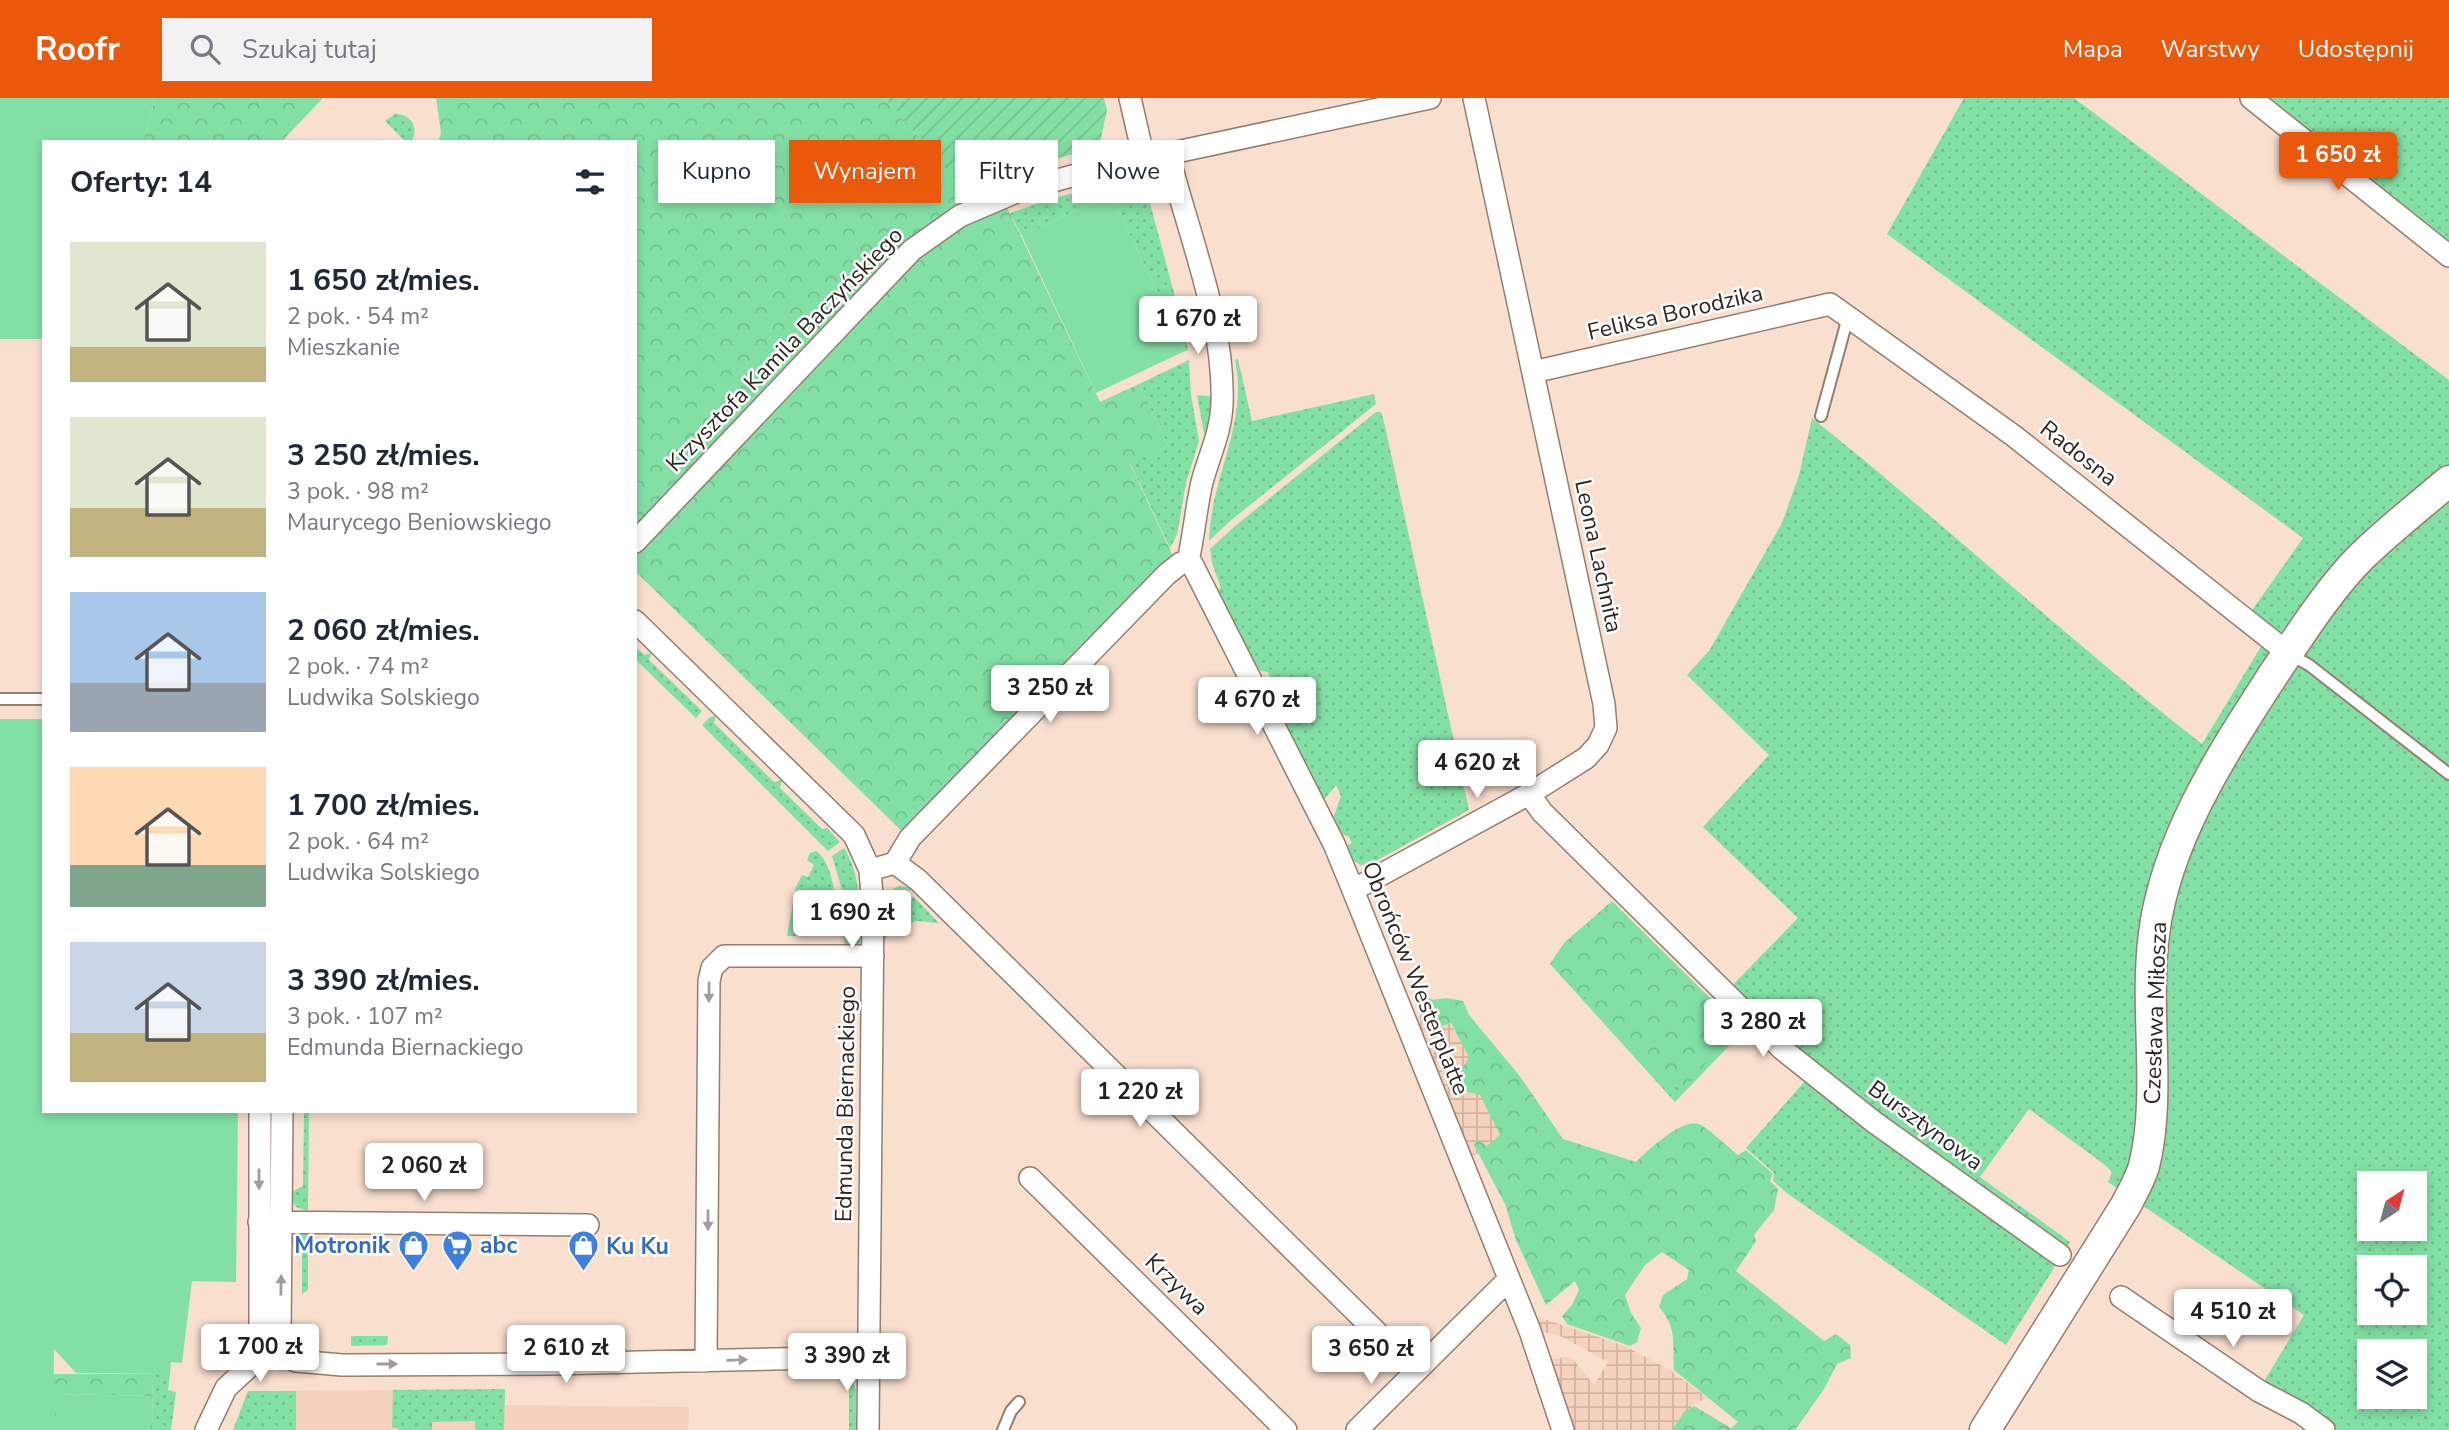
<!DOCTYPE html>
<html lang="pl">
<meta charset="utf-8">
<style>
body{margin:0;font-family:"Nunito Sans",sans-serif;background:#f2f2f3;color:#1f2937;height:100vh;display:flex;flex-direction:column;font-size:26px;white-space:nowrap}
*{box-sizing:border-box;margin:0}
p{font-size:23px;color:#747a83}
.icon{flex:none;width:38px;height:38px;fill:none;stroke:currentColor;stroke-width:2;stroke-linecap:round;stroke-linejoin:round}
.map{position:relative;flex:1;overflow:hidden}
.side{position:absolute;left:42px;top:42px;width:595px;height:973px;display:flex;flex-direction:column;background:#fff;border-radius:0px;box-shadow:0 4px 10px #0003}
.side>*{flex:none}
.banner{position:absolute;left:658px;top:42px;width:665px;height:63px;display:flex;gap:14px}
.needle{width:46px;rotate:36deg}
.controls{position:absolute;left:2357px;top:1073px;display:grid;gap:14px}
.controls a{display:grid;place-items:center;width:70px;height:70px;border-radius:0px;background:#fff;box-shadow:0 4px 10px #0003;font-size:35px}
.price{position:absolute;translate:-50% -60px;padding:0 16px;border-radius:7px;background:#fff;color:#222;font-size:23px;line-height:46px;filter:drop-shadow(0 2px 4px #0008)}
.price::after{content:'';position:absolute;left:50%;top:42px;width:21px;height:16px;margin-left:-10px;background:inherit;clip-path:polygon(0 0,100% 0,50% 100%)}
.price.selected{background:#ea580c;color:#fff}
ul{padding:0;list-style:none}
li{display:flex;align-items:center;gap:21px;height:175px;padding:0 28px}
li span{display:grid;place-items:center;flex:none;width:196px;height:140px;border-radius:0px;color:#555}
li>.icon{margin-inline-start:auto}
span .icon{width:84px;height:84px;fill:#fffc;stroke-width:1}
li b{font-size:30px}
h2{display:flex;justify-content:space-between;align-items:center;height:84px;padding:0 28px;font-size:30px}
.pill{padding:0 24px;border-radius:0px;background:#fff;box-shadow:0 4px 10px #0003;font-size:24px;line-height:63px}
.pill.selected{background:#ea580c;color:#fff}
header{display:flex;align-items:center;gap:42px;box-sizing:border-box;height:98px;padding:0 35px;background:#ea580c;color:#fff}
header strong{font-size:33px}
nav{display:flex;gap:38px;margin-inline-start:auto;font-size:24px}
.search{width:490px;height:63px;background:#f2f2f3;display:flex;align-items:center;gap:18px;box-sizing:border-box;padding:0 24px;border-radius:0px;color:#747a83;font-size:26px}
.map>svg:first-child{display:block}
.built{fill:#f4d2bd}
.industrial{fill:url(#industrial-grid)}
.grass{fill:url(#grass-dots);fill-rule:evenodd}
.forest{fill:url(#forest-crowns)}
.garden{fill:url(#garden-furrows)}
.pitch{fill:#82e0a4}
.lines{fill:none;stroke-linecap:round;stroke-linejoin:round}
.lane-casing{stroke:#967e6f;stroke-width:14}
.street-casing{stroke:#967e6f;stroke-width:24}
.secondary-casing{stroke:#967e6f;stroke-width:33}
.lane{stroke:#fff;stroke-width:10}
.street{stroke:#fff;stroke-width:21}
.secondary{stroke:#fff;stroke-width:30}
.oneway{fill:#a29d9b}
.labels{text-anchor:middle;stroke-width:5;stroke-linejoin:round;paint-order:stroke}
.street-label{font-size:23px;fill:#302620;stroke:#fff}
.shop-label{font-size:23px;font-weight:bold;fill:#366cbe;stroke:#fff;text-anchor:start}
</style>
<header>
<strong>Roofr</strong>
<div class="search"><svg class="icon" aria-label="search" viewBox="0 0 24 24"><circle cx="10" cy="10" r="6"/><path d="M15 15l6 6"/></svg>Szukaj tutaj</div>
<nav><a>Mapa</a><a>Warstwy</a><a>Udostępnij</a></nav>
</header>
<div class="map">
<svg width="2449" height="1332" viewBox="0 0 2449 1332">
<defs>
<pattern id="industrial-grid" width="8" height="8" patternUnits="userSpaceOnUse" patternTransform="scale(1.75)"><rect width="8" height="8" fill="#f4d2bd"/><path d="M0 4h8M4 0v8" fill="none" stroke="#d2b4a2"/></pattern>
<pattern id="grass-dots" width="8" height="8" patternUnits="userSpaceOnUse" patternTransform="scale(1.75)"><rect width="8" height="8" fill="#82e0a4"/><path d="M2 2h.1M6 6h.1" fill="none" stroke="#71c08d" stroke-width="1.8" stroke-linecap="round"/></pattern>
<pattern id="forest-crowns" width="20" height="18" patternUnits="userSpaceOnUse" patternTransform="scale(1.75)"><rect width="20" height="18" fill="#82e0a4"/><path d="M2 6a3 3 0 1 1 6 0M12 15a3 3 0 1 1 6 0" fill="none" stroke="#71c08d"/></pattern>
<pattern id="garden-furrows" width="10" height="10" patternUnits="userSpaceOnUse" patternTransform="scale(1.75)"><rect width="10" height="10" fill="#82e0a4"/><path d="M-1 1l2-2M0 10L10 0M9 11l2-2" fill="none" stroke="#71c08d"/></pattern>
</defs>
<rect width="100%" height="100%" fill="#f9dfce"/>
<path class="built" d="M505 1291V1307L689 1309 688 1332H233L248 1293Z"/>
<path class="industrial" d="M1430 910 1450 926 1472 958 1506 1042 1468 1060 1413 923Z
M1535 1218 1625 1248 1670 1272 1708 1300 1693 1306 1678 1332H1574L1551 1262 1570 1258 1594 1287 1608 1264 1560 1238 1540 1233Z"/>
<path class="grass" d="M1964 0H2074L2449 282V1332H2336L2297 1304 2263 1285 2304 1217 2108 1084 2112 1074 2105 1067 2029 1011 1980 1079 2070 1144 2006 1247 1788 1096 1773 1083 1774 1075 1746 1050 1805 983 1746 930 1675 1004 1550 866 1564 845 1612 803 1715 905 1798 820 1703 729 1769 657 1687 577 1709 553 1782 425 1799 377 1812 320C1945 426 2068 542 2202 646L2271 532 2250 515 2303 440 1887 136ZM2370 1085H2415V1130H2370ZM2370 1169H2415V1214H2370ZM2370 1253H2415V1298H2370Z
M2267 0H2449V150Z
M395 16C411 16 420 30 411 44H406L385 23Z
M1143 79 1185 236 1188 252 1185 253 1111 96 1022 138 1010 115 1054 100Z
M1238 261 1252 323 1374 296 1376 306 1230 423 1209 443C1210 382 1249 324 1235 262Z
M1189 262 1191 297 1199 343 1186 385 1177 437 1170 450 1130 365 1168 347 1139 286Z
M1197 297 1213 299 1206 345Z
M1376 314H1381L1384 324 1469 712 1370 766 1361 767 1352 762 1346 748 1352 745 1348 738 1340 736 1334 718 1341 698 1336 687 1324 702 1278 613 1281 606 1268 574 1258 572 1215 493 1221 490 1212 465 1210 451 1234 429Z
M635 548 644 557 652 554 649 562 702 613 696 620 635 561Z
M716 617 714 625 774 684 782 682 780 690 822 731 827 730 840 744 828 753 702 627 709 620Z
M844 750C862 778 860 815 860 848L845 850 842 792 832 758Z
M817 753C838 774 835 810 836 837L787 838 796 789 802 777 808 779 814 767 807 762 810 755Z
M900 788 911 790 882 848C882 828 875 796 900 788Z
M913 798 939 825 916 823 896 832Z
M304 1013H309L308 1113 296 1109 290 1099 292 1094 303 1088Z
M302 1135H308V1192L302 1196V1145L294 1148 290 1146 292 1140Z
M351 1238H388L387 1247 351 1248Z
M153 1276H170L168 1292 176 1294 171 1332H152Z
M849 1282 853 1284 856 1292V1332H849Z
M505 1291 504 1332H475V1323L432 1324V1332H398V1330H392L393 1292Z
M248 1293H296V1332H233Z"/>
<path class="forest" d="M155 0H323L281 44H143Z
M436 0H885L960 87 1006 107 1100 304 1139 286 1168 347 1130 366 1172 456 1176 478 915 746 635 473V44H438L441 35Z
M1608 809 1620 814 1727 920 1731 936 1687 988 1672 985 1665 989 1593 912 1585 899 1552 868C1559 842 1589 826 1608 809Z
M1417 891 1432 902 1446 900 1463 903 1469 917 1519 977 1563 1041 1636 1064C1648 1052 1682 1020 1699 1026 1707 1029 1730 1051 1738 1057L1746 1052 1773 1076 1770 1083 1778 1091 1774 1112 1754 1137 1756 1143 1736 1173 1824 1243 1836 1236 1850 1247 1851 1260 1837 1266 1824 1291 1795 1332H1672L1684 1314 1694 1308 1731 1330 1738 1324 1674 1272C1672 1245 1678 1231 1659 1209L1663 1197 1687 1181 1689 1172 1662 1154 1645 1167 1625 1197 1631 1215 1641 1230 1637 1244 1630 1248 1567 1226 1562 1218 1572 1207 1579 1192 1575 1183 1546 1207 1516 1142 1505 1106 1474 1047 1478 1042 1487 1048 1500 1037 1480 997 1461 992 1458 978 1469 959 1451 925 1437 929 1436 914 1430 909H1423L1413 895Z
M53 1276H153L152 1332H150V1298L57 1296 56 1332H53Z"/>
<path class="garden" d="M885 0H1104L1107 12 1099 49 960 87Z"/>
<path class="pitch" d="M0 0H155L143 44H44V241H0Z
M1111 96 1185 253 1096 295 1022 138Z
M0 621H44V1013H238L236 1184 192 1183 182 1265 171 1264 170 1276 76 1275 54 1251 53 1332H0Z
M56 1296 150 1298V1332H56Z"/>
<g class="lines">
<defs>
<path id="lane" d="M1821 318 1848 219
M2289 556 2309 567 2449 676
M0 601H44
M1003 1332 1011 1313 1019 1304"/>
<path id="street" d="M1130 0 1144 61
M2251 0 2449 158
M1168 55C1188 136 1225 223 1222 306 1221 334 1209 358 1202 384 1196 410 1194 437 1188 463
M1533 274 1830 206 2014 338 2288 555
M635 444 912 152 960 118 1021 92 1101 70 1430 0
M1188 463 1192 466 1334 746 1353 792 1530 1233 1563 1332
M635 523 854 737 870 772 873 810 868 1332
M1529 696 1542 714 1782 951 1874 1024 2060 1157
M895 765 910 740 1167 476 1181 465 1188 463
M870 772 895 765 918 782 1415 1272
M1353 792 1529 696 1586 660 1598 647 1606 630 1604 606 1474 0
M260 1013V1238L272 1254
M1030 1080 1286 1332
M259 1124 588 1127
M2121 1199 2259 1293 2301 1315 2324 1332
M272 1254 296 1263 342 1267 550 1266 869 1259
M706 1263 709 883 712 870 724 858H873
M206 1332 226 1290 252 1266 272 1254 280 1237 282 1013
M1357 1332 1508 1182"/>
<path id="secondary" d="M1985 1332 2126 1107C2132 1095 2140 1082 2144 1068 2162 997 2144 911 2154 836 2166 740 2224 653 2275 574 2300 537 2329 491 2361 459 2389 432 2419 408 2449 383"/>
</defs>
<use href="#lane" class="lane-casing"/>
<use href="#street" class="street-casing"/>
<use href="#secondary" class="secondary-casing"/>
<use href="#lane" class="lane"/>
<use href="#street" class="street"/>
<use href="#secondary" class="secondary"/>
</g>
<defs><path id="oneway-solid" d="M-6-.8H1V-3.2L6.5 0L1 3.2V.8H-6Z" transform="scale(1.75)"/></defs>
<g class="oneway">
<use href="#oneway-solid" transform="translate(709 894) rotate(91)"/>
<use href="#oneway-solid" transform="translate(259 1081) rotate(90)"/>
<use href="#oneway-solid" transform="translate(708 1122) rotate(90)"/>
<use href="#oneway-solid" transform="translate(281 1187) rotate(-89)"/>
<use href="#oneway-solid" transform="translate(737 1262) rotate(-2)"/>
<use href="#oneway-solid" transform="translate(387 1266)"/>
</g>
<defs>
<symbol id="shop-pin" viewBox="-11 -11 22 30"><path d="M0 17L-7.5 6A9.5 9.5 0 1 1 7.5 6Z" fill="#3f7fe0" stroke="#fff"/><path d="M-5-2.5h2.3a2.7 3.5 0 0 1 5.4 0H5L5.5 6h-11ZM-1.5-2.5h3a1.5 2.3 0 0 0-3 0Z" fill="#fff"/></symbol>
<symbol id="supermarket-pin" viewBox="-11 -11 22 30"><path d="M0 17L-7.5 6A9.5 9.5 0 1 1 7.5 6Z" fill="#3f7fe0" stroke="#fff"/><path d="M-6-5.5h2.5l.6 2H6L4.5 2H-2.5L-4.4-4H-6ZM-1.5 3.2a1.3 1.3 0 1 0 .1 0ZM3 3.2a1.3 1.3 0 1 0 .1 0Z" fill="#fff"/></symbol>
</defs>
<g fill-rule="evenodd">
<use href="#shop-pin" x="396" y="1130" width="35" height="47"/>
<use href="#supermarket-pin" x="440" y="1130" width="35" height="47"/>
<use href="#shop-pin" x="566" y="1130" width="35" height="47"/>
</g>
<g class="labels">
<g class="street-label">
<text transform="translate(1675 214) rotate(-13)" y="8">Feliksa Borodzika</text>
<text transform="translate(784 251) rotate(-46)" y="8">Krzysztofa Kamila Baczyńskiego</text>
<text transform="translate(2079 355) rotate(38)" y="8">Radosna</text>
<text transform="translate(1599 458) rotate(78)" y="8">Leona Lachnita</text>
<text transform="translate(1416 880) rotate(68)" y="8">Obrońców Westerplatte</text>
<text transform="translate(2155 915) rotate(-88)" y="8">Czesława Miłosza</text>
<text transform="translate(845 1006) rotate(-89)" y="8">Edmunda Biernackiego</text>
<text transform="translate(1926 1027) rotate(36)" y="8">Bursztynowa</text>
<text transform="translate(1177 1186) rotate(44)" y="8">Krzywa</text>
</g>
<g class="shop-label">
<text x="390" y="1155" text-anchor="end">Motronik</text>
<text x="480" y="1155">abc</text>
<text x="606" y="1156">Ku Ku</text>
</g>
</g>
</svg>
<div class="controls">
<a><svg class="needle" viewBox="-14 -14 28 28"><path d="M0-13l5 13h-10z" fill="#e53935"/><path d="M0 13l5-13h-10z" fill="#747a83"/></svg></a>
<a><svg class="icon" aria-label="locate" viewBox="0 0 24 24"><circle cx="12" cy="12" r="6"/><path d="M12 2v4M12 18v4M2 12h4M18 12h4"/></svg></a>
<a><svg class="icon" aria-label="layers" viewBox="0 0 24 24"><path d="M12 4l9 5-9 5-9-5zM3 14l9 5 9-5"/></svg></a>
</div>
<b class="price selected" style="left:2338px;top:94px">1 650 zł</b>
<b class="price" style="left:1198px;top:258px">1 670 zł</b>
<b class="price" style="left:1050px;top:627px">3 250 zł</b>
<b class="price" style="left:1257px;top:639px">4 670 zł</b>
<b class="price" style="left:1477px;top:702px">4 620 zł</b>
<b class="price" style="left:852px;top:852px">1 690 zł</b>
<b class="price" style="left:1763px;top:961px">3 280 zł</b>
<b class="price" style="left:1140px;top:1031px">1 220 zł</b>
<b class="price" style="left:424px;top:1105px">2 060 zł</b>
<b class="price" style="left:2233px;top:1251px">4 510 zł</b>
<b class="price" style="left:260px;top:1286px">1 700 zł</b>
<b class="price" style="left:566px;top:1287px">2 610 zł</b>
<b class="price" style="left:1371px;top:1288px">3 650 zł</b>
<b class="price" style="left:847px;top:1295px">3 390 zł</b>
<div class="banner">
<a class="pill">Kupno</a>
<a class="pill selected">Wynajem</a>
<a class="pill">Filtry</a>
<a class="pill">Nowe</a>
</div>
<section class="side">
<h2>Oferty: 14<svg class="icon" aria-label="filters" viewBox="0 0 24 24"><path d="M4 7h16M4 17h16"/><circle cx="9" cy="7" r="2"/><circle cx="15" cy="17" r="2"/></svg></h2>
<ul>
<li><span style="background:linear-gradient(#dfe7d0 75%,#c2b280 0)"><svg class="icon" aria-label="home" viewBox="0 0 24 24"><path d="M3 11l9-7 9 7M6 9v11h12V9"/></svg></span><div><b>1 650 zł/mies.</b><p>2 pok. · 54 m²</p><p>Mieszkanie</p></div></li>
<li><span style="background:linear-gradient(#dfe7d0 65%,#c2b280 0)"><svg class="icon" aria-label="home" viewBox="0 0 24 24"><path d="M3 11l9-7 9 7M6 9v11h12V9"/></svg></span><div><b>3 250 zł/mies.</b><p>3 pok. · 98 m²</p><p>Maurycego Beniowskiego</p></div></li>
<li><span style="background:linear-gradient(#a9c7e8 65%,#9aa5b1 0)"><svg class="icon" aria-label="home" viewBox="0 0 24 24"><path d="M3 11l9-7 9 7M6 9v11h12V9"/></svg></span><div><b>2 060 zł/mies.</b><p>2 pok. · 74 m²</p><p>Ludwika Solskiego</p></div></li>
<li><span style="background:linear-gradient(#ffd9b3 70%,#7fa58c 0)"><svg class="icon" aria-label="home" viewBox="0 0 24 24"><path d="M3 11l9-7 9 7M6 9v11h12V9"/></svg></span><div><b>1 700 zł/mies.</b><p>2 pok. · 64 m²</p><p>Ludwika Solskiego</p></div></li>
<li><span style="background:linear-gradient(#c9d6e8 65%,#c2b280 0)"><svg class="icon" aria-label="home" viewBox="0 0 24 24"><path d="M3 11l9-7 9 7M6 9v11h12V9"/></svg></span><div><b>3 390 zł/mies.</b><p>3 pok. · 107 m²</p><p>Edmunda Biernackiego</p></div></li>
</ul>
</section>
</div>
